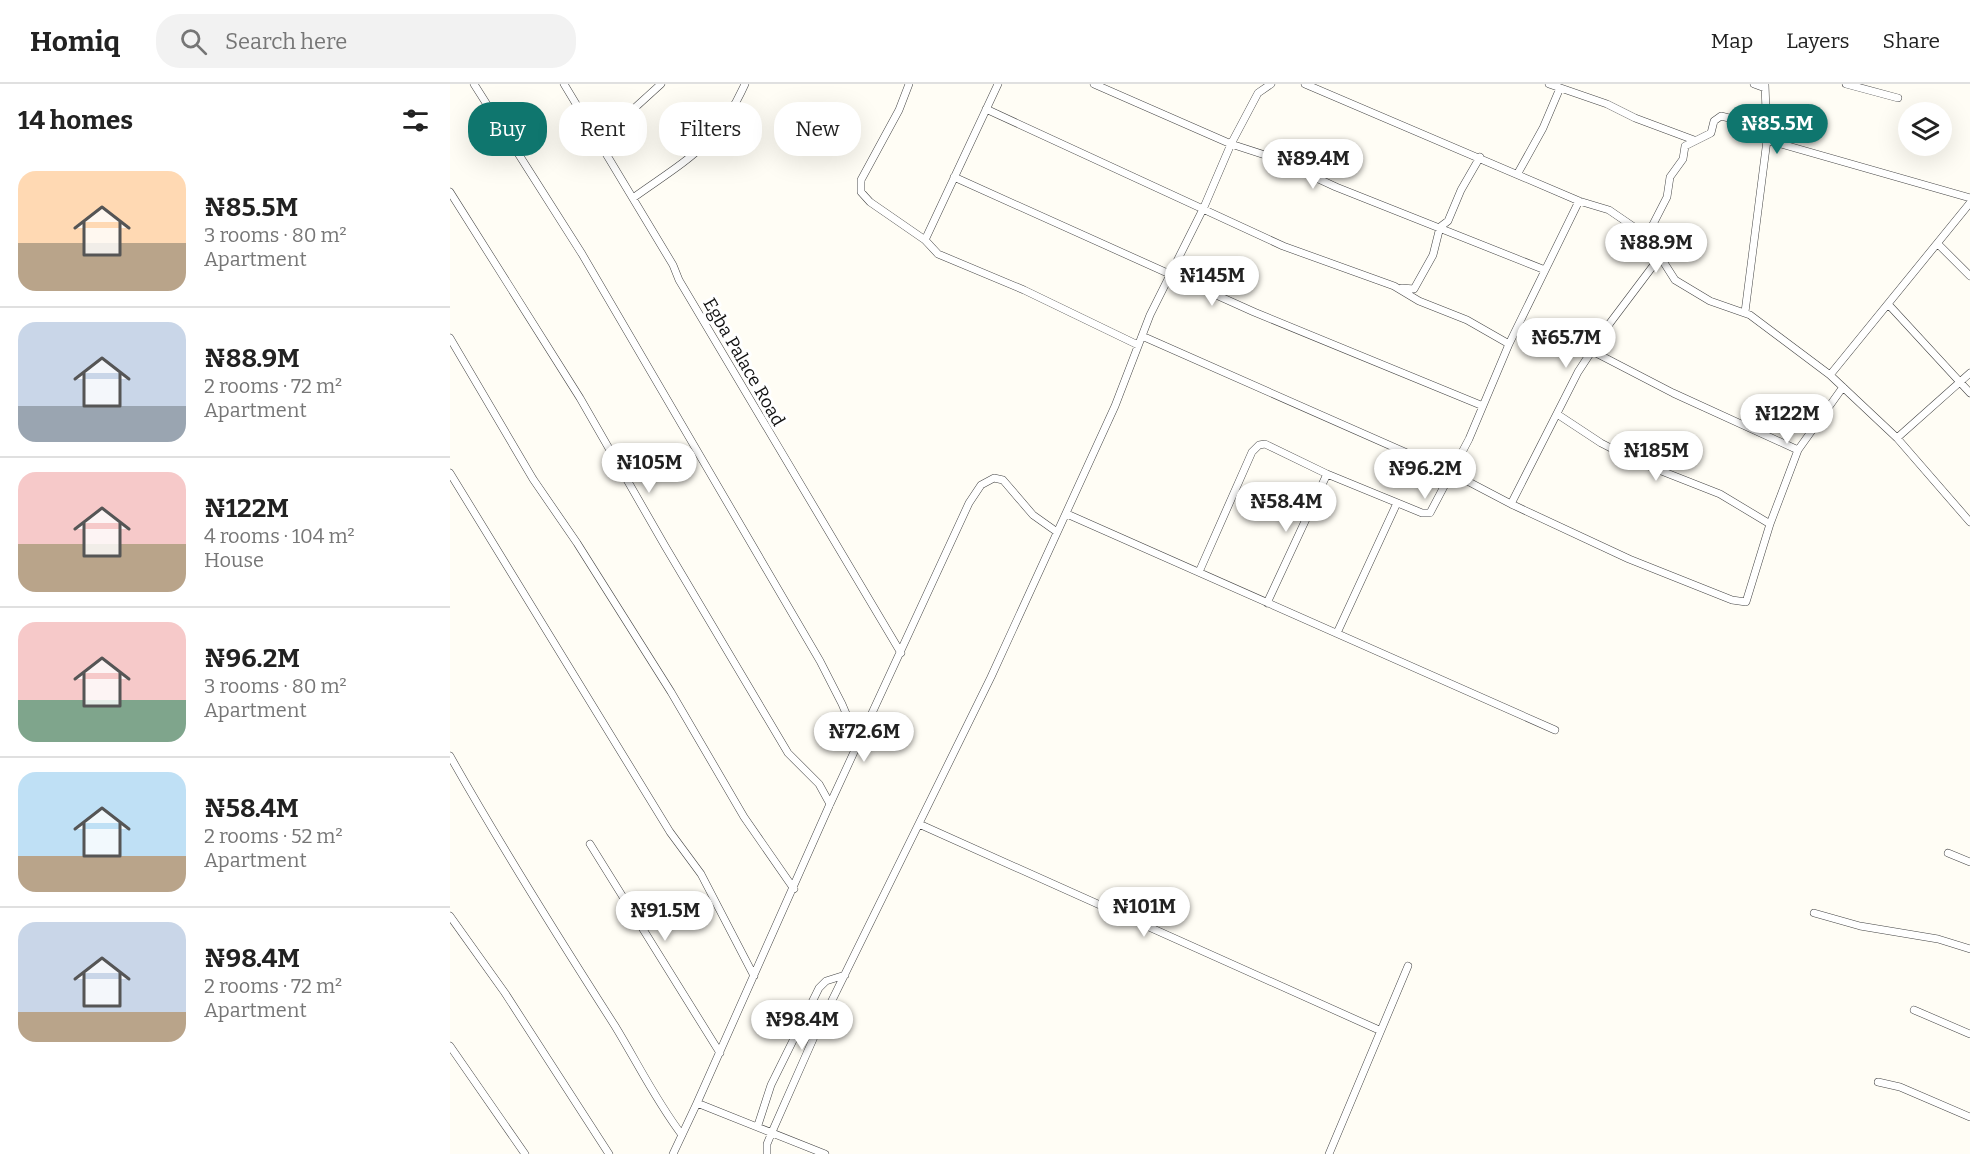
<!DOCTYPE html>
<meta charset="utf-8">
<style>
body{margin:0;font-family:Bitter,serif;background:#f2f2f2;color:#222;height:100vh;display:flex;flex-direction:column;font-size:22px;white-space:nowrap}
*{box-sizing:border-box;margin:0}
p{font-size:20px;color:#767676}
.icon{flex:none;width:33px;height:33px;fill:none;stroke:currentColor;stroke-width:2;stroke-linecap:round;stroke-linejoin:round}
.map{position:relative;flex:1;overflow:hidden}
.details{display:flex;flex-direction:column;background:#fff;width:450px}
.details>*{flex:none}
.banner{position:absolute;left:18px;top:18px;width:570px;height:54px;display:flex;gap:12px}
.tools{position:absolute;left:1448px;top:18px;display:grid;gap:12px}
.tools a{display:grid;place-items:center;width:54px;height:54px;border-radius:50%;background:#fff;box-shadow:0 6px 24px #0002;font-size:30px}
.price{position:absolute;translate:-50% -51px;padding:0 14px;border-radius:21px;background:#fff;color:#222;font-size:20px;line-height:39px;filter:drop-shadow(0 2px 3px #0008)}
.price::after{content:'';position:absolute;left:50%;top:36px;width:18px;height:14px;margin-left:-9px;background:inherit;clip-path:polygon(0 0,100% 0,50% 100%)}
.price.active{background:#0f766e;color:#fff}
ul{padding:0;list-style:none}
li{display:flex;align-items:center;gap:18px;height:150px;padding:0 18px}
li+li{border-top:2px solid #e0e0e0}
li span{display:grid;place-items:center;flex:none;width:168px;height:120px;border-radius:18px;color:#555}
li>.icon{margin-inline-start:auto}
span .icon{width:72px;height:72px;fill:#fffc;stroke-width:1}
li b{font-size:26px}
h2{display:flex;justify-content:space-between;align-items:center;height:72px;padding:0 18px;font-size:26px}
.tag{padding:0 21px;border-radius:24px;background:#fff;box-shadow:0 6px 24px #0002;font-size:21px;line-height:54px}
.tag.active{background:#0f766e;color:#fff}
header{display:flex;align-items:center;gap:36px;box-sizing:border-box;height:84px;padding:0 30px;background:#fff;border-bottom:2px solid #e0e0e0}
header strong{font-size:28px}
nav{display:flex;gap:33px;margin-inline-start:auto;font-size:21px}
.search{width:420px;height:54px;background:#f2f2f2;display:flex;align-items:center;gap:15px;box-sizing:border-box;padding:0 21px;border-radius:24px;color:#767676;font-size:22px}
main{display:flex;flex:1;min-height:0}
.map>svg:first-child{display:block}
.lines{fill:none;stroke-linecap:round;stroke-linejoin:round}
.street-casing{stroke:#444;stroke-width:8}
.street{stroke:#fff;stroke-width:7}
.labels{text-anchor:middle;stroke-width:6;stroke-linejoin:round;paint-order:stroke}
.street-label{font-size:18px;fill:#111;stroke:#fff}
</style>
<header>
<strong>Homiq</strong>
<div class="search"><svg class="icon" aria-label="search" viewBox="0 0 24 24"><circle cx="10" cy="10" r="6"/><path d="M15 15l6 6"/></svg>Search here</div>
<nav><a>Map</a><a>Layers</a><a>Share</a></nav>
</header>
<main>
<section class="details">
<h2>14 homes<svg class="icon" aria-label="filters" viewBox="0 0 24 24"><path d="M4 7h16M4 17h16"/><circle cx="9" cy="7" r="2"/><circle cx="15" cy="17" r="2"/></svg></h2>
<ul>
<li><span style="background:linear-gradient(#ffd9b3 60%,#b9a48a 0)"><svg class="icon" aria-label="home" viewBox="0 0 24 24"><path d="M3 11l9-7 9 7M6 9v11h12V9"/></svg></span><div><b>₦85.5M</b><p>3 rooms · 80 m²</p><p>Apartment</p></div></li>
<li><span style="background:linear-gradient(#c9d6e8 70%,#9aa5b1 0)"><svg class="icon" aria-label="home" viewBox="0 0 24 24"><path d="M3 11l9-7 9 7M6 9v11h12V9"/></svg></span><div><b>₦88.9M</b><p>2 rooms · 72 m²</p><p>Apartment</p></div></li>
<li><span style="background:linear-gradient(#f6c9c9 60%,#b9a48a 0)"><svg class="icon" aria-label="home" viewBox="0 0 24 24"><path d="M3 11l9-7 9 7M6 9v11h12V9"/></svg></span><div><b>₦122M</b><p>4 rooms · 104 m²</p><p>House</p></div></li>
<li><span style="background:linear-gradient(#f6c9c9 65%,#7fa58c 0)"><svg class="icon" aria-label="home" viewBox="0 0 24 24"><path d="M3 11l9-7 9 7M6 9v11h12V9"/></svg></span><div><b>₦96.2M</b><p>3 rooms · 80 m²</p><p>Apartment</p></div></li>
<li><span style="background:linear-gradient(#bfe0f5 70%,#b9a48a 0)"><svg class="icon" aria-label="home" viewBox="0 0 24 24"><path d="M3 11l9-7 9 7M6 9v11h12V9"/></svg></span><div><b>₦58.4M</b><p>2 rooms · 52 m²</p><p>Apartment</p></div></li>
<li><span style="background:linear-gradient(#c9d6e8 75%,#b9a48a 0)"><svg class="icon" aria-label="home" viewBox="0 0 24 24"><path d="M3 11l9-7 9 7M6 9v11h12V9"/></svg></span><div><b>₦98.4M</b><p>2 rooms · 72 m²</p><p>Apartment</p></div></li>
</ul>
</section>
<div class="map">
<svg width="1520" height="1070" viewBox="0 0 1520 1070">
<rect width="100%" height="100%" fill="#fffdf5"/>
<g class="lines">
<defs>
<path id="street" d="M24 0 132 170 370 577 392 620 409 660
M114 0 223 181 229 196 451 569
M459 0 449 26 411 96V108L420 118 475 156 488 170 574 206 688 261
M644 0 781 60 821 73 886 103 1095 186
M855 0 1129 117 1159 126 1197 152 1225 196 1260 217 1300 231 1380 291 1447 354 1520 438
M1099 0 1157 20 1185 34 1244 56
M1304 0 1315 4
M1396 0 1448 14
M536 25 833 162 944 202 969 217 1017 236 1059 260
M142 46 178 30 211 0
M1068 89 1093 44 1110 4
M504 93 804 228 1033 322
M0 108 130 314 215 462 338 669 369 700 380 720
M183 114C236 76 267 62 295 0
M1197 152 1217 113 1220 93 1233 75 1235 62 1261 49 1264 37 1271 32 1295 38 1317 56 1520 114
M475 156 548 0
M1488 160 1520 192
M952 204 964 205 983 171 990 143 998 137 1011 106 1030 73
M1438 220 1520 309
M1295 228 1317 56 1315 0
M692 252 1000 388 1061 420 1179 475 1282 516 1296 518 1320 440 1348 366 1393 303
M0 254 83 395 127 459 221 608 294 733 344 805
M1142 267 1223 309 1348 366
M1380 291 1520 119
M1107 330 1151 359 1186 377 1270 410 1320 440
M1447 354 1520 289
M0 389 220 748 251 790 304 892
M1061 420 1128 288 1160 239 1209 174
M617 430 1105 646
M749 488 802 368 809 361 815 360 877 390 972 429H980L1019 355 1059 260 1129 117
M817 519 877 390
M887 549 947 419
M0 672C52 764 108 853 165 942 187 978 206 1017 232 1051
M469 740 929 946
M140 760 270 969
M1498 769 1520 778
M1364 829 1410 842 1488 855 1520 865
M0 832 55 909 159 1070
M1464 926 1520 950
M0 962 75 1070
M1428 998 1450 1003 1520 1033
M247 1019 380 720 519 419 531 401 544 394 553 396 583 431 607 448
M308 1041 321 1001 369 904 376 897 395 891
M223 1070 247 1019 375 1070
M317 1070V1060L322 1048 364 953 541 593 665 322 700 231 754 123 781 60 808 9 821 0
M879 1070 958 882"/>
</defs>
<use href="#street" class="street-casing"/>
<use href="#street" class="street"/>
</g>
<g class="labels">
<g class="street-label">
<text transform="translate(294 278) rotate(60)" y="6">Egba Palace Road</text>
</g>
</g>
</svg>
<div class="tools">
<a><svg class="icon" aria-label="layers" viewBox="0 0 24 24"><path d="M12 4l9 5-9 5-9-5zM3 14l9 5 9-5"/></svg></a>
</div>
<b class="price active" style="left:1327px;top:71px">₦85.5M</b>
<b class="price" style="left:863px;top:106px">₦89.4M</b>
<b class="price" style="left:1206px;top:190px">₦88.9M</b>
<b class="price" style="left:762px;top:223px">₦145M</b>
<b class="price" style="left:1116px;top:285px">₦65.7M</b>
<b class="price" style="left:1337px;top:361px">₦122M</b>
<b class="price" style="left:1206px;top:398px">₦185M</b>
<b class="price" style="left:199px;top:410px">₦105M</b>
<b class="price" style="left:975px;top:416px">₦96.2M</b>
<b class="price" style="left:836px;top:449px">₦58.4M</b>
<b class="price" style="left:414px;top:679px">₦72.6M</b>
<b class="price" style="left:694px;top:854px">₦101M</b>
<b class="price" style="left:215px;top:858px">₦91.5M</b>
<b class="price" style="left:352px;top:967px">₦98.4M</b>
<div class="banner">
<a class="tag active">Buy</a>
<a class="tag">Rent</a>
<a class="tag">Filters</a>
<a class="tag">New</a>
</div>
</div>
</main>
